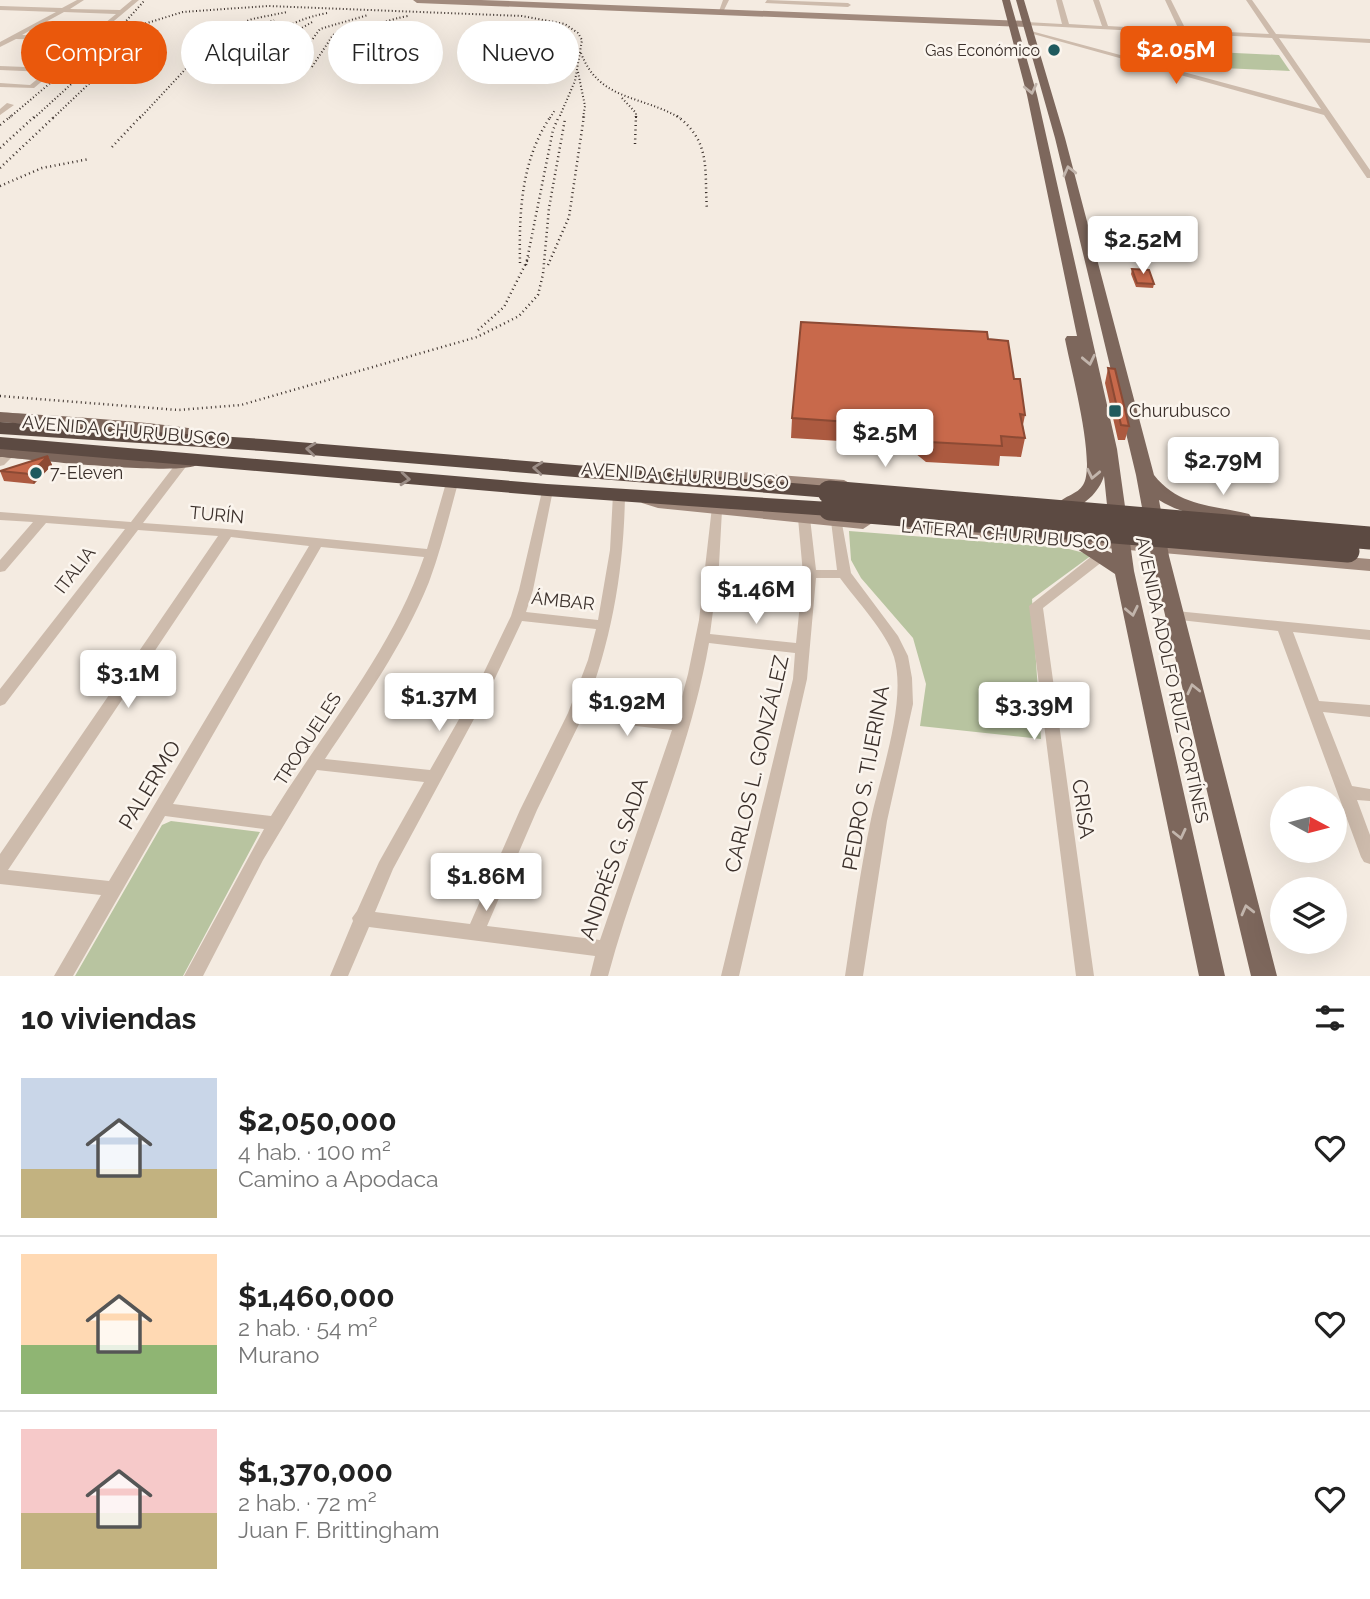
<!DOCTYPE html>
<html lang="es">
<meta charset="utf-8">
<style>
body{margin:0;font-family:Raleway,sans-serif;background:#f2f2f2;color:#222;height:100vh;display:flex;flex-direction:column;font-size:26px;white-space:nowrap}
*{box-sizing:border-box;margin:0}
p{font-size:23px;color:#767676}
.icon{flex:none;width:38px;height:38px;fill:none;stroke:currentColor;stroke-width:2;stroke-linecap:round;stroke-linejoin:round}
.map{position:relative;height:976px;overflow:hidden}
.side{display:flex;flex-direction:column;background:#fff;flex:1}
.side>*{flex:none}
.hud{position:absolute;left:21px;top:21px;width:700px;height:63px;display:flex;gap:14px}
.needle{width:46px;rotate:97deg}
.tools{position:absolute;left:1270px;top:786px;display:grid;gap:14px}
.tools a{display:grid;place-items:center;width:77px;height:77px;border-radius:50%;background:#fff;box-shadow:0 7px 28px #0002;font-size:35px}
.price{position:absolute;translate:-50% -60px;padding:0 16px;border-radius:7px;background:#fff;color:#222;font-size:23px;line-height:46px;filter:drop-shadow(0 2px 4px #0008)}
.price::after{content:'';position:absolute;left:50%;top:42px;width:21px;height:16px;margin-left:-10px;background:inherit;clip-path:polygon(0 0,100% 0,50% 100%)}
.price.on{background:#ea580c;color:#fff}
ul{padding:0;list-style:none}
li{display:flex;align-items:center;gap:21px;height:175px;padding:0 21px}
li+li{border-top:2px solid #e0e0e0}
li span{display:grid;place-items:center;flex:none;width:196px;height:140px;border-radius:0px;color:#555}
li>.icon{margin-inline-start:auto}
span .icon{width:84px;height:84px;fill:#fffc;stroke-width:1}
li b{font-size:30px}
h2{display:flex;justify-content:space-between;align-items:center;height:84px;padding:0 21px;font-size:30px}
.tag{padding:0 24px;border-radius:32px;background:#fff;box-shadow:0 7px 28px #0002;font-size:24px;line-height:63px}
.tag.on{background:#ea580c;color:#fff}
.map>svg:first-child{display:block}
.green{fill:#b8c4a0}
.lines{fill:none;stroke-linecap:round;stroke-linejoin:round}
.street{fill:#cdbbac;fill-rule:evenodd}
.secondary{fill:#a18a7d;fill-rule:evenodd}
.primary{fill:#7d675c;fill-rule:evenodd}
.highway{fill:#5c4a42;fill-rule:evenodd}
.rail-far1{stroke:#3b302b;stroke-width:2;stroke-dasharray:1 2.5;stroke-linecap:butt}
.rail{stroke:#3b302b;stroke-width:2.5;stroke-dasharray:1 3.5;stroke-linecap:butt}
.highway-bridge{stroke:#5c4a42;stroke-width:23}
.wall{fill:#ac5a40}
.shaded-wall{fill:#8c4a34}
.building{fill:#c8694b;stroke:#8c4a34;stroke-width:2}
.oneway{stroke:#c2b5ac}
.oneway2{stroke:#9c8e87}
.poi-dot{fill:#1f5a5e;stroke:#fbf5ee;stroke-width:2.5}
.labels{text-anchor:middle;stroke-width:5;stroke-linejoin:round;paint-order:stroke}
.far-poi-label{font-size:16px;fill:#3b302b;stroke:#fbf5ee;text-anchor:end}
.poi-label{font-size:18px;fill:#3b302b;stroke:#fbf5ee;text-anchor:start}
.street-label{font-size:18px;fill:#3b302b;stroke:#fbf5ee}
.near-street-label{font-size:21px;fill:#3b302b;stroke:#fbf5ee}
</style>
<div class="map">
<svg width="1370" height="976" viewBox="0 0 1370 976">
<rect width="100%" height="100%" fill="#f4ebe1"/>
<path class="green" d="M1193 51 1279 55 1290 71 1200 67Z
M849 531 1065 548 1092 555 1032 599 1041 739 920 726 926 684 913 638 861 578 851 560Z
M171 821 260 832 183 976H75L162 825Z"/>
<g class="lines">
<path class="street" d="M77 0H84L70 9 120 10 132 0H139L34 88 0 87V83L30 85 46 72 0 70V66L51 68 83 41 16 39 0 47V42L56 12 0 10V6L62 8ZM64 12 116 14 88 37 22 35Z
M723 0H729L722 14H718Z
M767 0 848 3 851 5 848 7 765 3Z
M1056 0H1062L1069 24 1102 26 1093 0H1099L1108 26 1179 30 1165 0H1171L1186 30 1269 34 1246 0H1252L1276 34 1370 39V43L1279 38 1370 170V178H1367L1324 115 1026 32 1031 31 1321 109 1272 38 1024 25 1026 22 1062 24Z
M7 103 14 105 0 115V109Z
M10 449 16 453 4 465 0 466V456Z
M182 460 188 464 143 523 227 529 427 549 446 483 448 480H456L458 483C449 516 441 550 429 582 403 646 363 702 325 759L430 770 474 693 511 616 519 590 543 487 547 486 553 490 533 590 526 612 598 620 610 550 613 494 619 490 625 494C624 569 612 639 585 709L676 719 688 674 699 620 712 507 716 506 722 510 719 565 710 634 796 643 803 574 798 518 804 514 810 518 816 570H837L831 521 837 517 841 518 851 573 898 636 908 656 912 678 913 704 887 821 863 976H845C853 924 860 871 871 819 881 773 907 701 894 657 887 633 856 600 840 578H816L807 679 739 976H721L793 679 795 653 709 643C689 758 638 864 608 976H590L595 956 369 927 348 976H330L353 921 352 918 357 911 379 862 424 782 317 770 263 860 203 976H184L264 829 165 816 73 976H54L101 895 0 884V854L218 536 138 530 5 704 0 706V689L125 529 46 523 5 571 0 572V560L33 522 0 520V512L131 522 178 461ZM231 537 309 546 109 881 8 870ZM321 547 424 557C391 653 323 731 271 816L173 804ZM522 621 596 629 588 660 568 713 520 810 470 924 375 912 393 869 488 693ZM581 720 672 730 600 940 487 926 537 810Z
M1102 551 1109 555 1107 558 1043 608 1094 976H1076L1029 606 1097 552Z
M1176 611 1370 630V640L1293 632 1319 701 1370 705V717L1323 712 1352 786 1370 789V801L1357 800 1370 835V864L1364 862 1361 857 1278 631 1171 619 1169 616 1171 613Z"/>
<path class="secondary" d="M413 0H481L1026 21 1030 24 1026 27 417 3Z
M672 471H728L844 480 853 485 844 490 728 481 666 480 663 476Z
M648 494 691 502 863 517 872 523 863 529 658 508 642 503 639 499Z
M915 521 1370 559V571L909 531 906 527Z"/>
<path class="primary" d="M1002 0H1010L1037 95 1117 449 1134 571 1225 976H1199L1115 574 1065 541 1074 535 1112 553 1104 476C1099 493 1079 513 1060 508L1057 504C1064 496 1078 494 1083 485 1097 464 1070 366 1065 339L1067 336H1077L1027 95Z
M1016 0H1024L1065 138 1154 475C1179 507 1213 505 1249 514L1252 518 1243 524C1214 518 1184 516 1159 500L1169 556 1277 976H1251L1151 556 1136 475 1087 270 1055 138Z
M0 412C32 415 211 423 225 438L217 443 161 435 0 422Z
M0 447 134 458 189 459 198 464C186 477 27 459 0 457Z"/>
<path class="highway" d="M0 422 262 439 829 486 836 487 840 492 836 497 829 498 262 451 0 434Z
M0 437 547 484 830 502 838 504 841 509 838 514 830 516 547 496 0 449Z"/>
<path class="rail-far1" d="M117 31 145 0
M581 53C599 101 641 95 680 118
M365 60 381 35 401 24
M228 62 258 28 274 20
M338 65C358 33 371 23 408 16
M272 66 298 30 314 21
M292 67 320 29 368 15
M312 67 333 35 348 26
M242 71C269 37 283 22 327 13
M578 72 585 106 583 118
M622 98 636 113V118
M9 118 121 23
M34 118 134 27 183 12 268 6 522 16 565 24 578 33 582 40 575 81 559 118
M53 118 95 78 115 51
M140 118 220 32 252 19 287 12
M550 118 555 110"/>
<path class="rail" d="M677 116C712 142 704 171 707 210
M0 125 11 116
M635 144 636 116
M112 147 141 116
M0 148 35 116
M0 168 55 116
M0 186 42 168 89 159
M520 263C519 212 521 160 551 116
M526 265 553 130 559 116
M548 265 569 217 584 116
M478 330 504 307 529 257
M0 396 178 410 241 405 477 337 519 316 538 295 543 274 549 208 565 119"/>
<path class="highway-bridge" d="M829 492 1370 538
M830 509 1348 551"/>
</g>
<path class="wall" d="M1132 269 1154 284 1153 288 1136 287 1131 274Z
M988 339 1014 379 1025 415 1023 425 1025 438 1021 457 1000 456 999 466 926 462 905 445 791 438 792 418Z
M1108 368 1129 426 1125 440H1118L1105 383Z
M48 456 52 465 34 484 4 481 0 471Z"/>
<path class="shaded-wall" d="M48 456 52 465 34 484 30 474Z"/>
<path class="building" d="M1132 269 1149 270 1154 284 1137 283Z
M801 322 987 332 988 339 1008 341 1014 379H1020L1025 415 1020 414 1025 438 1001 436 1002 446 929 442 907 426 792 418Z
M1108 368 1115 369 1129 426 1121 425Z
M48 456 30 474 0 471Z"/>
<defs><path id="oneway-chevron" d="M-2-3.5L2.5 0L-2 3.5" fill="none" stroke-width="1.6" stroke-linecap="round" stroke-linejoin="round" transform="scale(1.75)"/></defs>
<g class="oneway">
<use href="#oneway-chevron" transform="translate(1031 89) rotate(77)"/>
<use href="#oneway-chevron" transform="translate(1069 171) rotate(-104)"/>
<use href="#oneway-chevron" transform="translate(1089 360) rotate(78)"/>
<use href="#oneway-chevron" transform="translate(1093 474) rotate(102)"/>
<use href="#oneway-chevron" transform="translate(1132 611) rotate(78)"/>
<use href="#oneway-chevron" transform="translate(1193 689) rotate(-103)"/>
<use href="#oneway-chevron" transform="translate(1180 834) rotate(77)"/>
<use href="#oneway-chevron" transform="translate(1247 910) rotate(-104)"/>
</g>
<g class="oneway2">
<use href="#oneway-chevron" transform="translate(311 449) rotate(-175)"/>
<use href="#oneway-chevron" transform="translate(538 468) rotate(-175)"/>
<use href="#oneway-chevron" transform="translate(405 479) rotate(5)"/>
</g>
<g class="poi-dot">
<circle cx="1054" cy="50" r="7"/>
<rect x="1108" y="404" width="14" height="14" rx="3.5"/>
<circle cx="36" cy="473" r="7"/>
</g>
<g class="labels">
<g class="far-poi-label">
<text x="1040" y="56">Gas Económico</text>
</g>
<g class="poi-label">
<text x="1129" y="417">Churubusco</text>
<text x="50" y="479">7-Eleven</text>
</g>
<g class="street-label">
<text transform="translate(126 431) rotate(5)" y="6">AVENIDA CHURUBUSCO</text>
<text transform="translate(685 476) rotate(4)" y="6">AVENIDA CHURUBUSCO</text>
<text transform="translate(217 515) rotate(5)" y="6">TURÍN</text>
<text transform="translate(1005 535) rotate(5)" y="6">LATERAL CHURUBUSCO</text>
<text transform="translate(75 570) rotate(-52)" y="6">ITALIA</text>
<text transform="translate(563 601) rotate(6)" y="6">ÁMBAR</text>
<text transform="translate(1172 680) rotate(78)" y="6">AVENIDA ADOLFO RUIZ CORTÍNES</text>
<text transform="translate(308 739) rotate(-57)" y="6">TROQUELES</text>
</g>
<g class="near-street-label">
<text transform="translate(757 764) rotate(-77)" y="7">CARLOS L. GONZÁLEZ</text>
<text transform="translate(866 778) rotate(-80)" y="7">PEDRO S. TIJERINA</text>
<text transform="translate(150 785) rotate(-59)" y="7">PALERMO</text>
<text transform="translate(1083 809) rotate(82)" y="7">CRISA</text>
<text transform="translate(614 859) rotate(-71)" y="7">ANDRÉS G. SADA</text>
</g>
</g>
</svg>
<div class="tools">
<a><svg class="needle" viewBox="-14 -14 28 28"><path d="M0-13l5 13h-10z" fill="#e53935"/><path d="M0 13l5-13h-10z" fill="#767676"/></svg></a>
<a><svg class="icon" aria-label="layers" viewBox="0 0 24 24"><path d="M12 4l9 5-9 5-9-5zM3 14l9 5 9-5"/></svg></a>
</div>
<b class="price on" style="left:1176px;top:86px">$2.05M</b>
<b class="price" style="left:1143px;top:276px">$2.52M</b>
<b class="price" style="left:885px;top:469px">$2.5M</b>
<b class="price" style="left:1223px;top:497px">$2.79M</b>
<b class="price" style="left:756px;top:626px">$1.46M</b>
<b class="price" style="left:128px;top:710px">$3.1M</b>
<b class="price" style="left:439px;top:733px">$1.37M</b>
<b class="price" style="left:627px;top:738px">$1.92M</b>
<b class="price" style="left:1034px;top:742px">$3.39M</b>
<b class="price" style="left:486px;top:913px">$1.86M</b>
<div class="hud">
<a class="tag on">Comprar</a>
<a class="tag">Alquilar</a>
<a class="tag">Filtros</a>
<a class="tag">Nuevo</a>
</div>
</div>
<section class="side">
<h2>10 viviendas<svg class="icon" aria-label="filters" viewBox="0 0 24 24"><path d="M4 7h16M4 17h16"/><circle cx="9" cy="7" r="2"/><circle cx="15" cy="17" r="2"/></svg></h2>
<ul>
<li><span style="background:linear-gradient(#c9d6e8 65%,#c2b280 0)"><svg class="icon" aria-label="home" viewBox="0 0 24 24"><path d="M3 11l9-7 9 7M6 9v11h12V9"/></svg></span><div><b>$2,050,000</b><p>4 hab. · 100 m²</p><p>Camino a Apodaca</p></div><svg class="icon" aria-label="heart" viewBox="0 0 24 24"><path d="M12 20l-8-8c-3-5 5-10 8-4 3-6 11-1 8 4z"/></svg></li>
<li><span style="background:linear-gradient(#ffd9b3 65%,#8fb573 0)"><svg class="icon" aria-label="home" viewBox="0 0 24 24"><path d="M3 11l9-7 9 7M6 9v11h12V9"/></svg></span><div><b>$1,460,000</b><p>2 hab. · 54 m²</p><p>Murano</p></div><svg class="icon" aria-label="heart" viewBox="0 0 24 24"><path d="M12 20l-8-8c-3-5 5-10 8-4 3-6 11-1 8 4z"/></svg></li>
<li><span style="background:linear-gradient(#f6c9c9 60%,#c2b280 0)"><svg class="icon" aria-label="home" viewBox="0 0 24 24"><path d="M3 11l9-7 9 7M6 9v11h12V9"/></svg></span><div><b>$1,370,000</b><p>2 hab. · 72 m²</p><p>Juan F. Brittingham</p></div><svg class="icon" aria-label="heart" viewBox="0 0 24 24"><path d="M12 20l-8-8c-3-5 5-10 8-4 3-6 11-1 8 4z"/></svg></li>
</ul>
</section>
